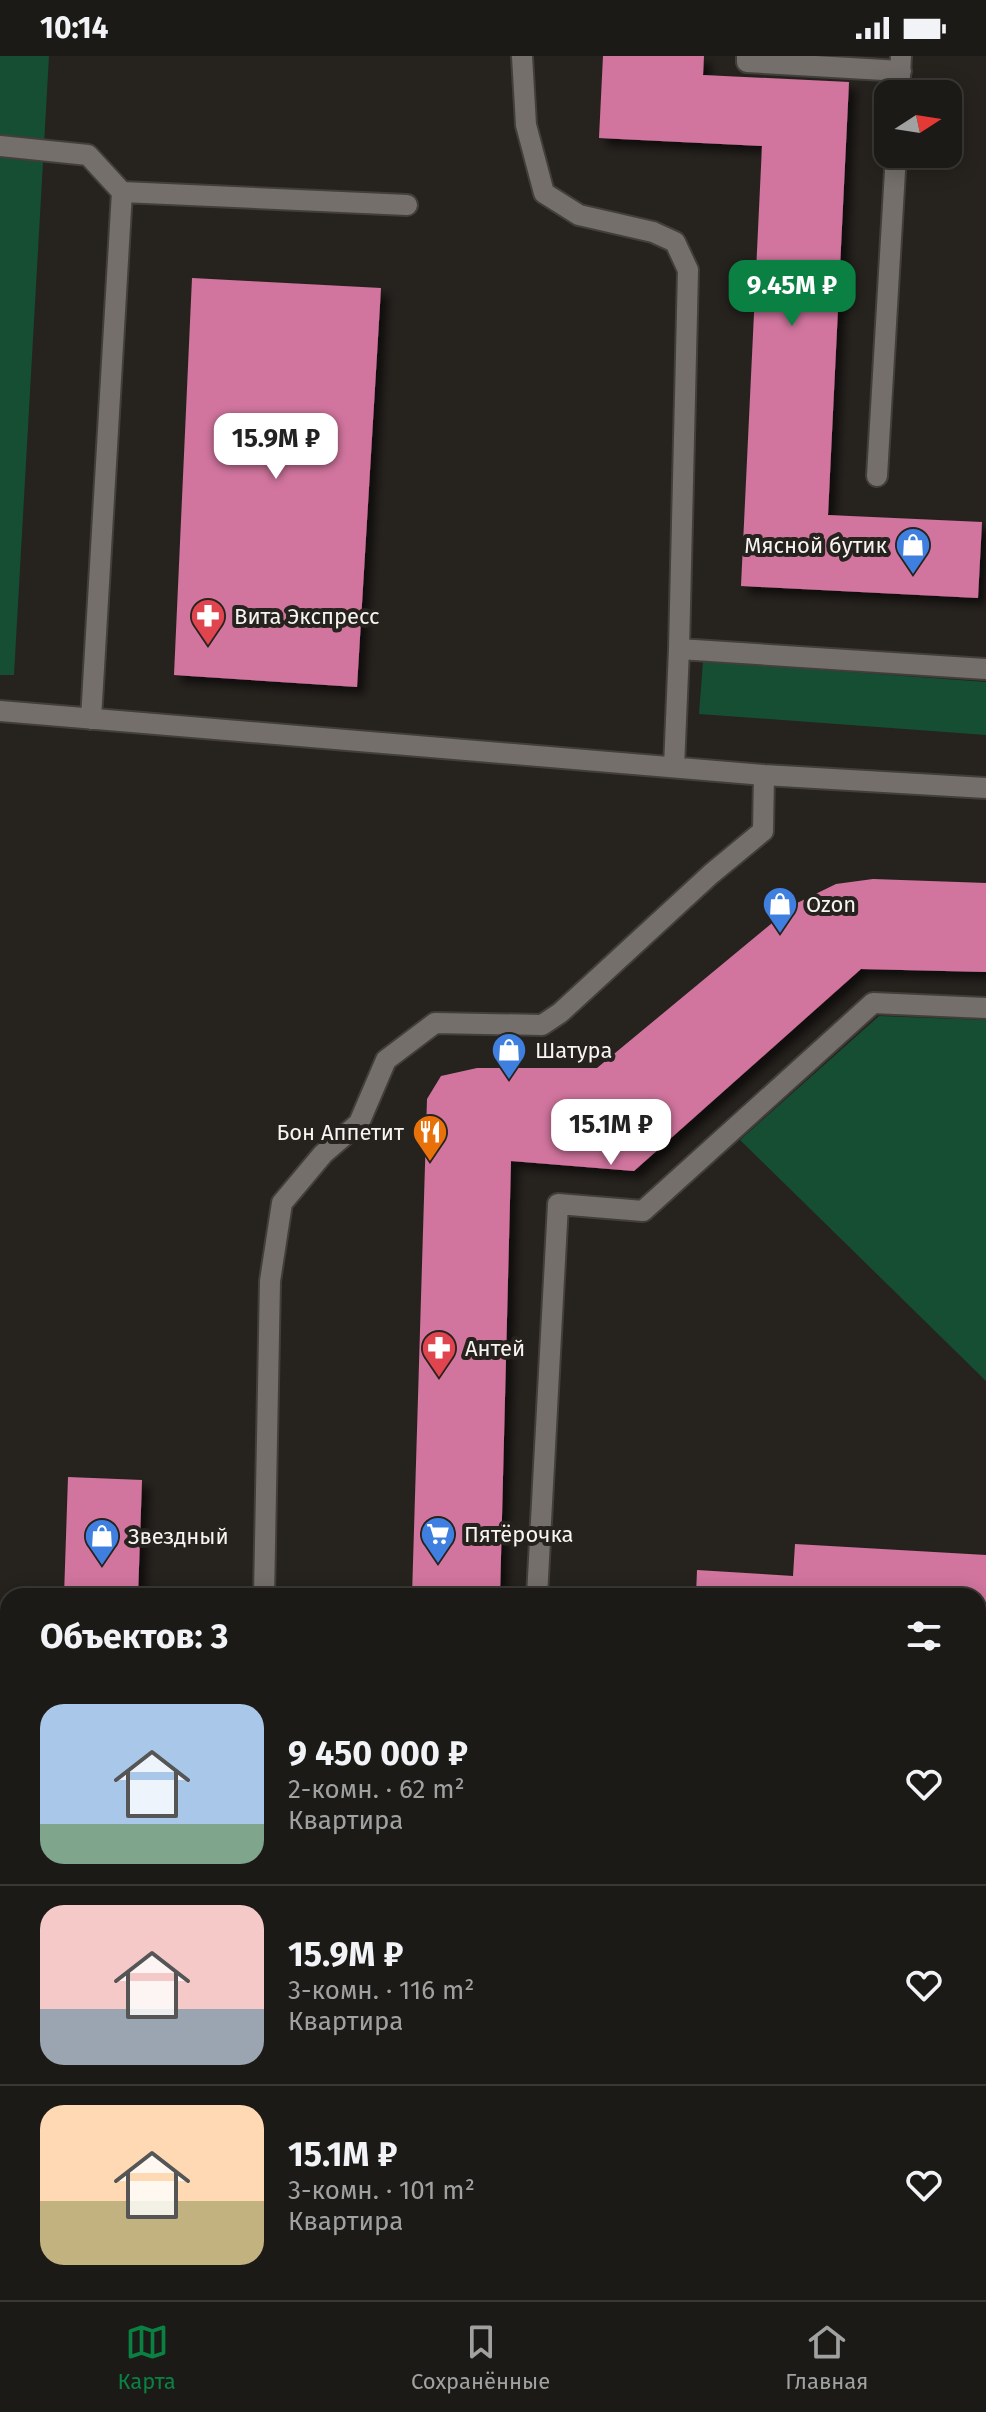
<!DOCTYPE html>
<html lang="ru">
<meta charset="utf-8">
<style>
body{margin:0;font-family:"Fira Sans",sans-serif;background:#25231f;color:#f1f3f6;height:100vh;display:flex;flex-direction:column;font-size:30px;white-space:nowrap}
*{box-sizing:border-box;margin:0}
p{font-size:26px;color:#a0a1a1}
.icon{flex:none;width:44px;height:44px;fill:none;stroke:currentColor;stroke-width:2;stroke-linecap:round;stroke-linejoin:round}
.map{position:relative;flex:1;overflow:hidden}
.drawer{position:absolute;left:0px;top:1532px;width:986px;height:712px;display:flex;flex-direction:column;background:#1c1a16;border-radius:24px 24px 0 0;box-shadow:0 4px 20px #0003,0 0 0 2px #3a3835}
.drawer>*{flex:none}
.needle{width:52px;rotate:78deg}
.tools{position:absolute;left:874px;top:24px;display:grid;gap:16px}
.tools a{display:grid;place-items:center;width:88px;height:88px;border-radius:16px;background:#1c1a16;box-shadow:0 4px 20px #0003,0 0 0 2px #3a3835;font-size:40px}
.price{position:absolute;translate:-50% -68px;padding:0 18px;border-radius:16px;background:#fff;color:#222;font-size:26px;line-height:52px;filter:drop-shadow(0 2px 4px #0008)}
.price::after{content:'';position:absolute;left:50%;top:48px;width:24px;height:18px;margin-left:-12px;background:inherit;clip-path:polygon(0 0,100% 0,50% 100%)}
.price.active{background:#0b8043;color:#fff}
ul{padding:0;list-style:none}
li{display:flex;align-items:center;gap:24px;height:200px;padding:0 40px}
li+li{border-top:2px solid #3a3835}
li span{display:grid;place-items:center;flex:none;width:224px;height:160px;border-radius:24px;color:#555}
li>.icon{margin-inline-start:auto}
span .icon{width:96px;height:96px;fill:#fffc;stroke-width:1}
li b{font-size:34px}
h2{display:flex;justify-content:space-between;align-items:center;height:96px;padding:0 40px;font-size:34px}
.status{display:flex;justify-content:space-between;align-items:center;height:56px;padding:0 40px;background:#1c1a16;direction:ltr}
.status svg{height:22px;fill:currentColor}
.tabs{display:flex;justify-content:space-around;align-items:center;height:112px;border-top:2px solid #3a3835;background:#1c1a16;font-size:22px;color:#a0a1a1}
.tabs a{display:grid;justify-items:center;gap:4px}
.tabs .active{color:#0b8043}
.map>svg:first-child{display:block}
.green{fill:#154e32}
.building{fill:#d1759e;filter:url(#shadow)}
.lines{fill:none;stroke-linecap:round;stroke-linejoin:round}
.lane-casing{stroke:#423e3b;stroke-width:24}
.lane{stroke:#746f6a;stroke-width:20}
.labels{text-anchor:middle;stroke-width:8;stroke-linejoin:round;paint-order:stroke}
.poi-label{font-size:22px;fill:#f7f4f2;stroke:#26221e;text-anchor:start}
</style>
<div class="status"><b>10:14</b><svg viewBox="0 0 49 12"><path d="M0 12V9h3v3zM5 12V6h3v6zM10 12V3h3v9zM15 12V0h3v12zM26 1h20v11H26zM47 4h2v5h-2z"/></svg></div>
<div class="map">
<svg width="986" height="2244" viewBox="0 0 986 2244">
<defs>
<filter id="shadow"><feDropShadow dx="7" dy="7" stdDeviation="4" flood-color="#0009"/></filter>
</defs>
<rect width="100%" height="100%" fill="#26221e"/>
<path class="green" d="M0 0H49L14 619H0Z
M703 605 986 626V679L699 658Z
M879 960 986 964V1325L740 1084Z
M978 1609 986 1610V1757H978Z"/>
<path class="building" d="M603 0H704L703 19 849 26 828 459 982 466 978 542 741 530 762 90 599 82Z
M192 222 381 232 357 631 174 619Z
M873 823 986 827V916L861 913 634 1115 511 1105 500 1540H412L427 1043 441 1020 477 1012H597L795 848 836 828Z
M68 1421 142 1424 138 1540H64Z
M795 1488 986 1499V1571L978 1570V1540H696L697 1514 793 1520Z
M978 1832 986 1833V1912H978Z
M357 2236H471L470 2244H356Z"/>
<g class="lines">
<defs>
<path id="lane" d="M522 0 526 69 544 137 579 159 653 176 675 186 688 214 679 593 986 613
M747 0V6L901 15
M899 38 901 0
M0 90 88 99 122 136 407 149
M877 420 896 98
M0 655 764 719 986 732
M91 663 122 136
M674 711 679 593
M264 1540 270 1225 282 1147 323 1098 359 1067 386 1004 435 967 542 969 560 957 711 818 763 775 764 719
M537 1540 558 1148 643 1155 873 947 986 952
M978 1603 986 1604
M0 1749 8 1750
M978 1764H986
M237 2244V2236
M514 2244V2236"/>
</defs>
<use href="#lane" class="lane-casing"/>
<use href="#lane" class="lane"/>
</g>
<defs>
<symbol id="shop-pin" viewBox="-11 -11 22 30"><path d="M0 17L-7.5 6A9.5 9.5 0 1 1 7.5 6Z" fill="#3f7fe0" stroke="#26221e"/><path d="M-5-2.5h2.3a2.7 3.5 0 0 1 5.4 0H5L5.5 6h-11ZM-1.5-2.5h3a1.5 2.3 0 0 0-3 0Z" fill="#fff"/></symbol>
<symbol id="pharmacy-pin" viewBox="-11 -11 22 30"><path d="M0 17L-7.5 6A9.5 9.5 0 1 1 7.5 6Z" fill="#e0444e" stroke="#26221e"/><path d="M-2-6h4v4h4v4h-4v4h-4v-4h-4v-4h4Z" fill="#fff"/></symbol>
<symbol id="restaurant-pin" viewBox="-11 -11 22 30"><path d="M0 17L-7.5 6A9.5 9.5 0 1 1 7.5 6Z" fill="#e8710a" stroke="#26221e"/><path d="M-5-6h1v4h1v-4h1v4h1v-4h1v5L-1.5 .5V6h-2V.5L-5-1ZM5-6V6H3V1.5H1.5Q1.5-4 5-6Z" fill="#fff"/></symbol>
<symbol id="supermarket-pin" viewBox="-11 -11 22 30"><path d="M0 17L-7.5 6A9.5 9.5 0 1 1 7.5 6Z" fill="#3f7fe0" stroke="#26221e"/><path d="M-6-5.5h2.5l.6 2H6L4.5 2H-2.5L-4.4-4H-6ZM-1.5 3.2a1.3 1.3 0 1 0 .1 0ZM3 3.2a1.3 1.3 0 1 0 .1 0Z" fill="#fff"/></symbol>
</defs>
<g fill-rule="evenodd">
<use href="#shop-pin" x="893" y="469" width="40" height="54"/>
<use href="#pharmacy-pin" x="188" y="540" width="40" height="54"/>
<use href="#shop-pin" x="760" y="828" width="40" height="54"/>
<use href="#shop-pin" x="489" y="974" width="40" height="54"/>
<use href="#restaurant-pin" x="410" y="1056" width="40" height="54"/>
<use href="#pharmacy-pin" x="419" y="1272" width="40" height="54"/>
<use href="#supermarket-pin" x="418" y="1458" width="40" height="54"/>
<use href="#shop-pin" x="82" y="1460" width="40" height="54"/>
</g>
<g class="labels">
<g class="poi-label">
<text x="887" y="497" text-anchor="end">Мясной бутик</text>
<text x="234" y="568">Вита Экспресс</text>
<text x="806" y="856">Ozon</text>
<text x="535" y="1002">Шатура</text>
<text x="404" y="1084" text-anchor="end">Бон Аппетит</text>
<text x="465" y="1300">Антей</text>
<text x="464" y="1486">Пятёрочка</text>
<text x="128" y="1488">Звездный</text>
</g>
</g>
</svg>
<div class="tools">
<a><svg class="needle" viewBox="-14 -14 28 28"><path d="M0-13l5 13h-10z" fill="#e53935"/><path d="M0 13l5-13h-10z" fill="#a0a1a1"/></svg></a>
</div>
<b class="price active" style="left:792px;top:272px">9.45M ₽</b>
<b class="price" style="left:276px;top:425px">15.9M ₽</b>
<b class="price" style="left:611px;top:1111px">15.1M ₽</b>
<section class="drawer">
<h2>Объектов: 3<svg class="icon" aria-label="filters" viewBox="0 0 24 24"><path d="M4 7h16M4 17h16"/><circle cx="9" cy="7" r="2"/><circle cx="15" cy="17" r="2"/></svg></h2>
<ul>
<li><span style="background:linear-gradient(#a9c7e8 75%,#7fa58c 0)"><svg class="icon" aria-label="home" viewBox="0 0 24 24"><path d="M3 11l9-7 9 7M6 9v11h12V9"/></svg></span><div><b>9 450 000 ₽</b><p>2-комн. · 62 m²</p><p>Квартира</p></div><svg class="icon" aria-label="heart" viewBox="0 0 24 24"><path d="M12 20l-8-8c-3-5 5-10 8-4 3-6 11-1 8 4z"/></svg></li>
<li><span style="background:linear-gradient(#f6c9c9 65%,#9aa5b1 0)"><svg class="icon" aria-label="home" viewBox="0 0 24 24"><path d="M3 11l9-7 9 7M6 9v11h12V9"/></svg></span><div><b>15.9M ₽</b><p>3-комн. · 116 m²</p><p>Квартира</p></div><svg class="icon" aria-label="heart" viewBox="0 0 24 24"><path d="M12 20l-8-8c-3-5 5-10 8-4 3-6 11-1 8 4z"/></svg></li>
<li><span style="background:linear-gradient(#ffd9b3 60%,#c2b280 0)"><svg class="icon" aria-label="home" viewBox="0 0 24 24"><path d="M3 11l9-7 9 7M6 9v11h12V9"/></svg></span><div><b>15.1M ₽</b><p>3-комн. · 101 m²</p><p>Квартира</p></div><svg class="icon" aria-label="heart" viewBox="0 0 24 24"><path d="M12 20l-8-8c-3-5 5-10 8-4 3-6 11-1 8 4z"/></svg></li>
</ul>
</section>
</div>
<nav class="tabs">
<a class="active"><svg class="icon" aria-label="map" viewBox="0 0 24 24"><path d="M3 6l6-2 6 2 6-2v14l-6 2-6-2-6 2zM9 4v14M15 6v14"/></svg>Карта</a>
<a><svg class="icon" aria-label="saved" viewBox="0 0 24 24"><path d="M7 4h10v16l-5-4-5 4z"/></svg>Сохранённые</a>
<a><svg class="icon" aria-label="home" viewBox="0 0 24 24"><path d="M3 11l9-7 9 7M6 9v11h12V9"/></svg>Главная</a>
</nav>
